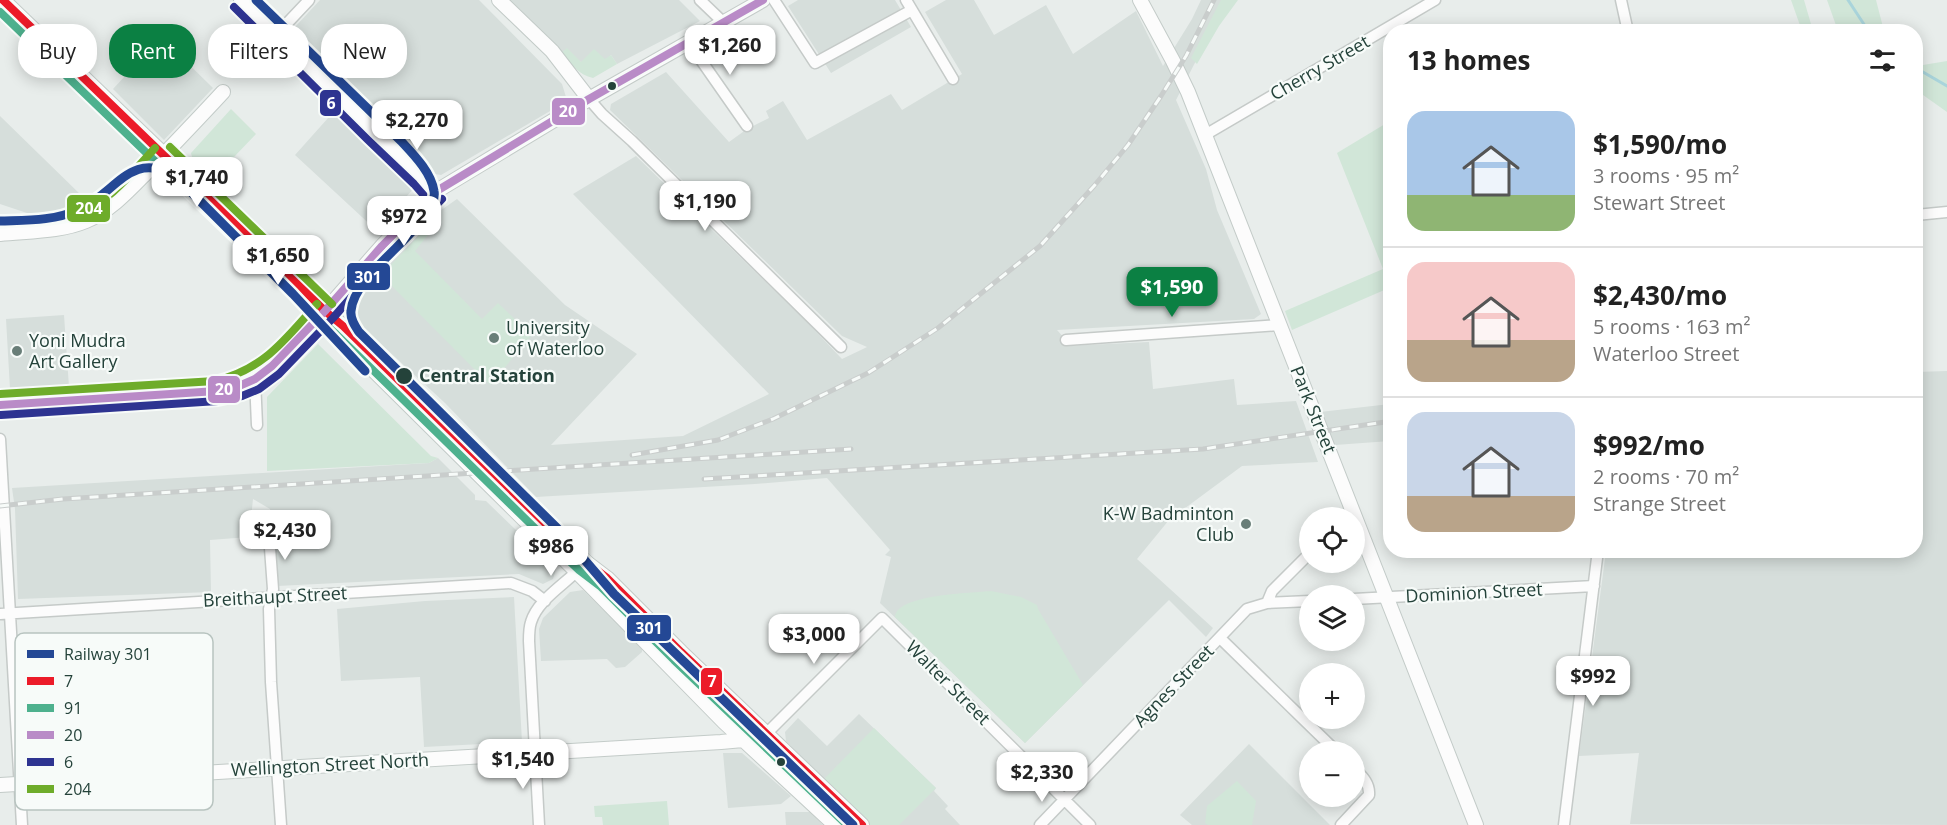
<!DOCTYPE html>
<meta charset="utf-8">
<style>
body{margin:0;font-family:"Open Sans",sans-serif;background:#f2f2f2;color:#222;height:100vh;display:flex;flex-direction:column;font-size:22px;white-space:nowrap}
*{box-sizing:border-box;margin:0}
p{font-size:20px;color:#767676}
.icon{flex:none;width:33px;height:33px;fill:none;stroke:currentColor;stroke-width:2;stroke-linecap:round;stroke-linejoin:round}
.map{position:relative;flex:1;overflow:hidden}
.side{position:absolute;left:1383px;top:24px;width:540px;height:534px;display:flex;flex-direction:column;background:#fff;border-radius:24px;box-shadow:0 3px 15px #0003}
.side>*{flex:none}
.hud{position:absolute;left:18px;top:24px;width:570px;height:54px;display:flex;gap:12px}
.buttons{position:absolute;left:1299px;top:507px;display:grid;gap:12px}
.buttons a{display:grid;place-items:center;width:66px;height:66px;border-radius:50%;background:#fff;box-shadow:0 3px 15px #0003;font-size:30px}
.price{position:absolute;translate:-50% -51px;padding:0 14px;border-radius:12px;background:#fff;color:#222;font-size:20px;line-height:39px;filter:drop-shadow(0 2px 3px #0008)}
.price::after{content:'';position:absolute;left:50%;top:36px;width:18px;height:14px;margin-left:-9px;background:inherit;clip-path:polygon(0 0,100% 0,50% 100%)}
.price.active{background:#0b8043;color:#fff}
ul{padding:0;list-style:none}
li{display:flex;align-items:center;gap:18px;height:150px;padding:0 24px}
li+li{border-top:2px solid #e0e0e0}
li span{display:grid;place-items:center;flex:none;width:168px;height:120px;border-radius:18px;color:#555}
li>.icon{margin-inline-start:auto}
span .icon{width:72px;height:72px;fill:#fffc;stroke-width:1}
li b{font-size:26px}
h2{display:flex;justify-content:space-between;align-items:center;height:72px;padding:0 24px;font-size:26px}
.pill{padding:0 21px;border-radius:24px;background:#fff;box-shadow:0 3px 15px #0003;font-size:21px;line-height:54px}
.pill.active{background:#0b8043;color:#fff}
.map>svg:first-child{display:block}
.built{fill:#d6dedb}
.green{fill:#d1e6d8}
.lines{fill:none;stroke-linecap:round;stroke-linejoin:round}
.stream{stroke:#a9d4db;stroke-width:3}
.street-casing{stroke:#c5cac8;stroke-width:13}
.secondary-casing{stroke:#c3cbc8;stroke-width:16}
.street{stroke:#fcfcfc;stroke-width:10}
.secondary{stroke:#fcfcfc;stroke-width:14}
.rail-casing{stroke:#c9cdcc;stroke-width:5}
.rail{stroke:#f7fbf9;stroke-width:3;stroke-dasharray:9;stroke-linecap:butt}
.bus-1-casing{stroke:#f7fbf9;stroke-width:12}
.bus-2-casing{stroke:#f7fbf9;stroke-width:12}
.bus-3-casing{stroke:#f7fbf9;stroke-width:12}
.bus-4-casing{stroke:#f7fbf9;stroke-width:12}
.bus-5-casing{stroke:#f7fbf9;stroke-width:12}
.bus-1{stroke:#ec1b29;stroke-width:8}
.bus-2{stroke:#4eb18e;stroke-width:8}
.bus-3{stroke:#b98bc7;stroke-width:8}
.bus-4{stroke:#2e3491;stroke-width:8}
.bus-5{stroke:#6eac2a;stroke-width:8}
.rail-1-casing{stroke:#f7fbf9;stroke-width:14}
.rail-1{stroke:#244895;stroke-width:9}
.bus-dot{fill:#24423a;stroke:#f7fbf9;stroke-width:2}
.poi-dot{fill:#697e78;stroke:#f7fbf9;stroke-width:2}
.labels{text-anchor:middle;stroke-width:4.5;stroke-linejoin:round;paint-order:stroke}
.street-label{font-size:18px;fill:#24423a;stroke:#f7fbf9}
.poi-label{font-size:18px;fill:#24423a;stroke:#f7fbf9;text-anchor:start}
.stop-label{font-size:18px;font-weight:bold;fill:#24423a;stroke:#f7fbf9;text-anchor:start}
.key{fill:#f7fbf9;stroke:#b8c4c0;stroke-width:1.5}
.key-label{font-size:16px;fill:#24423a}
.line-badge{stroke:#f7fbf9;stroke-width:2}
.badge-label{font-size:16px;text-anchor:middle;font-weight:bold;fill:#fff}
</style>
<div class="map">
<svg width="1947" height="825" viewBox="0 0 1947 825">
<rect width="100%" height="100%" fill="#e8edeb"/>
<path class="built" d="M320 0H479L562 84 566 97 562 104 441 175 429 173 299 44 294 28Z
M508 0H679L700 21 617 64 611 55 606 60 581 62 561 53Z
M798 0H895L911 27 831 73 788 6Z
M946 0H974L994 35 1046 5 1073 54 1136 11 1163 66 1192 19 1201 0H1234L1205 43 1176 100 1206 169 1217 210 1261 314 1254 319 1057 330 1066 340V346L1149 342 1153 389 1234 379 1237 405 1296 401 1318 462 1242 466 1169 520 1137 559 1213 628 1206 637 1169 600 1025 743 880 603 891 557 885 555 890 550 827 478 755 484 536 497 445 403 357 322 354 311 356 302 360 292 411 237 437 213 457 199 565 305 637 354 551 445 683 436 769 394 573 194 636 156 804 319 842 359 863 349 867 347 842 336 610 110 611 104 666 72 729 142 747 129 769 118 766 111 783 101 807 140 891 94 902 110 962 74 925 12Z
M161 37 213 88 164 140 113 89Z
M337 108 416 186 376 230 295 155Z
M0 116 82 196V206L62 212 46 215 27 213 0 204Z
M64 315 69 387 13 391 10 389 6 319Z
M1947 371V825L1630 824 1639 753 1579 756 1606 551 1916 550V372Z
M1390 404V441L1335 445 1320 412Z
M438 458 475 495V500L486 501 556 569 553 579 543 584 519 574 277 586 275 583 270 509 253 499 249 537 210 540 211 592 18 599 15 509 12 488 429 463Z
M583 590 642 648V652L625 667 616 668 607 659 541 661 539 629 543 618 570 592Z
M514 597 522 742 424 747 420 677 341 681 337 609 425 601Z
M859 714 936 788 934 791 948 806 945 809 960 825H870L786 741 785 732 798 718 827 746Z
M1249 744 1330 825H1192L1180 815Z
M723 753H742L791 796 781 804 728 808Z
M785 812H810L823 825H786Z"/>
<path class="green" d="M1221 0H1238L1219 26 1197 64 1191 58Z
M1791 0H1804L1813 31H1802Z
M1827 0H1876L1884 31H1838Z
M567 48 581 62 594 49 605 59 611 55 617 64 593 78C579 75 571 64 561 53Z
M1916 61 1923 65 1947 61V112L1916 90Z
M231 109 256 134 212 180C203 172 193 165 191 153Z
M1390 121V289L1389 288 1292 330 1285 311 1383 269 1337 153Z
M437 217 440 220 415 251 482 319 498 303 520 324 526 327 532 335 490 385 381 275Z
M318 344 431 456 438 458 429 463 267 471V397Z
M991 591 1021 597 1037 605 1038 609 1083 685 1025 743 895 617C897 594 972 593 991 591Z
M874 728 936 788 899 825H870L824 779Z
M1237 781 1256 801 1252 825H1208L1205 823 1207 806Z
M667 801 669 825H603L602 817H595L594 806Z"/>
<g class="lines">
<path class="stream" d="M1848 0 1869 32
M1916 68 1947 86"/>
<defs>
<path id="street" d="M700 0 724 23
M774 0 815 63 912 10
M906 0 953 79
M1621 0 1628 32
M276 35 309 0
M689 43 747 126
M589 99 602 114 632 141 841 347
M1205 135 1435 0
M1916 215 1947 212
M1066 340 1279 325
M255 379 257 425
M0 439 22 825
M268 521 273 589 269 609 271 682 281 825
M1354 599 1594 586
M1267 603 1272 591 1310 553
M0 614 511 583 532 591 545 601
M1220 638 1337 752
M767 733 882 618 1090 825
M539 825 529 641C529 635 529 628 531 622 538 599 566 584 582 566
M1040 825 1247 609 1267 603 1310 601
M1341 825 1369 795C1370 783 1362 776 1354 768
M1564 825 1598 550"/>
<path id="secondary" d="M3 0 252 239 325 311 343 326 553 531 586 562 607 578 681 652 862 825
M241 0 375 133 422 177 435 192
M499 0 552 51 589 99
M1140 0 1173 61 1188 92 1476 825
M0 234C28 231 60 232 86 221 112 210 131 188 150 169 175 143 199 118 223 92
M328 316 336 333 577 572 724 722 835 825
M0 405 217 391 239 386 255 379 272 366 325 311 382 246 435 192 589 99 763 0
M0 785 721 742 743 740 767 733"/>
</defs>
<use href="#street" class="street-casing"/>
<use href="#secondary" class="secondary-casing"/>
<use href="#street" class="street"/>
<use href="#secondary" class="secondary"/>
<defs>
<path id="rail" d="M632 455 718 440 773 419 868 373 938 328 1040 246 1094 186 1128 145 1161 96 1186 56 1214 0
M704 479 1203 449 1385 422
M0 506 63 499 851 449"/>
</defs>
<use href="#rail" class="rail-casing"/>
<use href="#rail" class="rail"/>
<defs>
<path id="bus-1" d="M3 0 325 311 343 326 553 531 586 562 607 578 681 652 862 825"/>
<path id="bus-2" d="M0 12 318 318 336 334 546 539 579 570 600 586 674 660 847 825"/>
<path id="bus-3" d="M0 405 217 391 239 386 255 379 272 366 325 311 382 246 435 192 589 99 763 0"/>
<path id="bus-4" d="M234 7 368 140 414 184 427 199
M1 415 218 401 242 396 259 389 279 374 333 318 390 253 442 199"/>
<path id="bus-5" d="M170 147 332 304
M0 223C24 221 50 222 74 215 108 204 132 173 155 148
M0 394 215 381C265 369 285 339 317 304"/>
</defs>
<use href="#bus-1" class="bus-1-casing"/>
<use href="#bus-2" class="bus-2-casing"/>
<use href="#bus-3" class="bus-3-casing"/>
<use href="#bus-4" class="bus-4-casing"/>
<use href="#bus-5" class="bus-5-casing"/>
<use href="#bus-1" class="bus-1"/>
<use href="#bus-2" class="bus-2"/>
<use href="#bus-3" class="bus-3"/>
<use href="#bus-4" class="bus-4"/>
<use href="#bus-5" class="bus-5"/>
<defs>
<path id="rail-1" d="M256 0 401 141C414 155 431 172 434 191 440 224 354 270 351 311 350 319 355 326 359 332L557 528 614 594 853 825
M0 221C26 220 54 221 78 210 115 195 130 149 175 176L293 294 365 371"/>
</defs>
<use href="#rail-1" class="rail-1-casing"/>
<use href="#rail-1" class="rail-1"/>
</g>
<g class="bus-dot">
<circle cx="612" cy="86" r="5"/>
<circle cx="404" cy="376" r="9"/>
<circle cx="781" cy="762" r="5"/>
</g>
<g class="poi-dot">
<circle cx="494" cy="338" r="6"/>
<circle cx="17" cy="351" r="6"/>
<circle cx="1246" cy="524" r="6"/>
</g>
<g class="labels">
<g class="street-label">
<text transform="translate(1320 68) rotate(-30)" y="6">Cherry Street</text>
<text transform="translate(1313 410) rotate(68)" y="6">Park Street</text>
<text transform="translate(1474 593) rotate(-3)" y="6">Dominion Street</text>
<text transform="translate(275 597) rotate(-3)" y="6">Breithaupt Street</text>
<text transform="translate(948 683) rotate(45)" y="6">Walter Street</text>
<text transform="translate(1174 686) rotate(-46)" y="6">Agnes Street</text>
<text transform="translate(330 765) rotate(-3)" y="6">Wellington Street North</text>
</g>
<g class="poi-label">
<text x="506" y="334">University<tspan x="506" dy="21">of Waterloo</tspan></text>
<text x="29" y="347">Yoni Mudra<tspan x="29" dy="21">Art Gallery</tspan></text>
<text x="1234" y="520" text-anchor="end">K-W Badminton<tspan x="1234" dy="21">Club</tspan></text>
</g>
<g class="stop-label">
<text x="419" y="382">Central Station</text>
</g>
</g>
<rect x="15" y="633" width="198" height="177" rx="9" class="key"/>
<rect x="27" y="650" width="27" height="8" fill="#244895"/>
<rect x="27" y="677" width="27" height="8" fill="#ec1b29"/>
<rect x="27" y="704" width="27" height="8" fill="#4eb18e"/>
<rect x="27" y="731" width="27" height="8" fill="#b98bc7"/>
<rect x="27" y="758" width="27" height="8" fill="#2e3491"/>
<rect x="27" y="785" width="27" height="8" fill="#6eac2a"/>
<g class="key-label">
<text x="64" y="660">Railway 301</text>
<text x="64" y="687">7</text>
<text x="64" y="714">91</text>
<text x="64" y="741">20</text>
<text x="64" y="768">6</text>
<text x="64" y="795">204</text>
</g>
<g class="line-badge">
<rect x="319" y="89" width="23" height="28" rx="6" fill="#2e3491"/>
<rect x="551" y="97" width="35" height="29" rx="6" fill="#b98bc7"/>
<rect x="66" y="194" width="45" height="29" rx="6" fill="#6eac2a"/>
<rect x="346" y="262" width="45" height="29" rx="6" fill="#244895"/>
<rect x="207" y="375" width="34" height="29" rx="6" fill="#b98bc7"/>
<rect x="626" y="614" width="46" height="28" rx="6" fill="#244895"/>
<rect x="700" y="667" width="23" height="29" rx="6" fill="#ec1b29"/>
</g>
<g class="badge-label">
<text x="331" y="109">6</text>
<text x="568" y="117">20</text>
<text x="89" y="214">204</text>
<text x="368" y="283">301</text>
<text x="224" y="395">20</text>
<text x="649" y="634">301</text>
<text x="712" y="687">7</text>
</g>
</svg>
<div class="buttons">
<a><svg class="icon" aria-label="locate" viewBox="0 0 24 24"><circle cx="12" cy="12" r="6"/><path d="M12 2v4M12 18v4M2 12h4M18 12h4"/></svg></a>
<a><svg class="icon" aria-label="layers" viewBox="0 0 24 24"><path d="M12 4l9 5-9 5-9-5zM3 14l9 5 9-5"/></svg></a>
<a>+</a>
<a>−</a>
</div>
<b class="price" style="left:730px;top:76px">$1,260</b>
<b class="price" style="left:417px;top:151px">$2,270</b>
<b class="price" style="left:197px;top:208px">$1,740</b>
<b class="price" style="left:705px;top:232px">$1,190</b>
<b class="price" style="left:404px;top:247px">$972</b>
<b class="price" style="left:278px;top:286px">$1,650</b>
<b class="price active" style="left:1172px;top:318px">$1,590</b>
<b class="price" style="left:285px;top:561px">$2,430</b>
<b class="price" style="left:551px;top:577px">$986</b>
<b class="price" style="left:814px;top:665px">$3,000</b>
<b class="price" style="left:1593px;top:707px">$992</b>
<b class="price" style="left:523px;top:790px">$1,540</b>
<b class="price" style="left:1042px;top:803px">$2,330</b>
<div class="hud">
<a class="pill">Buy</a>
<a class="pill active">Rent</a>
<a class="pill">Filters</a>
<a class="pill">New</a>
</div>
<section class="side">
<h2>13 homes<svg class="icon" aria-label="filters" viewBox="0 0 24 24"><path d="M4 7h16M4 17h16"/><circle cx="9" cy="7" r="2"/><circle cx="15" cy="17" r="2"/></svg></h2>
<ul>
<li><span style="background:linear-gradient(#a9c7e8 70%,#8fb573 0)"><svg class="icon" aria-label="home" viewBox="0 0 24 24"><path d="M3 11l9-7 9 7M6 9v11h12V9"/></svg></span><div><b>$1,590/mo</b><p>3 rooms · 95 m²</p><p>Stewart Street</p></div></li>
<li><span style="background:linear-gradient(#f6c9c9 65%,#b9a48a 0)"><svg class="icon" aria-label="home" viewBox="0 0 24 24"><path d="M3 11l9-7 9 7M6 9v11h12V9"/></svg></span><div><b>$2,430/mo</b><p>5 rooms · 163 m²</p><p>Waterloo Street</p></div></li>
<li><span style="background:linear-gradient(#c9d6e8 70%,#b9a48a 0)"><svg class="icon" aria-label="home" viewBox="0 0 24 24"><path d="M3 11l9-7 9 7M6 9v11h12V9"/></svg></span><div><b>$992/mo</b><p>2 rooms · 70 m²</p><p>Strange Street</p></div></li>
</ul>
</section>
</div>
